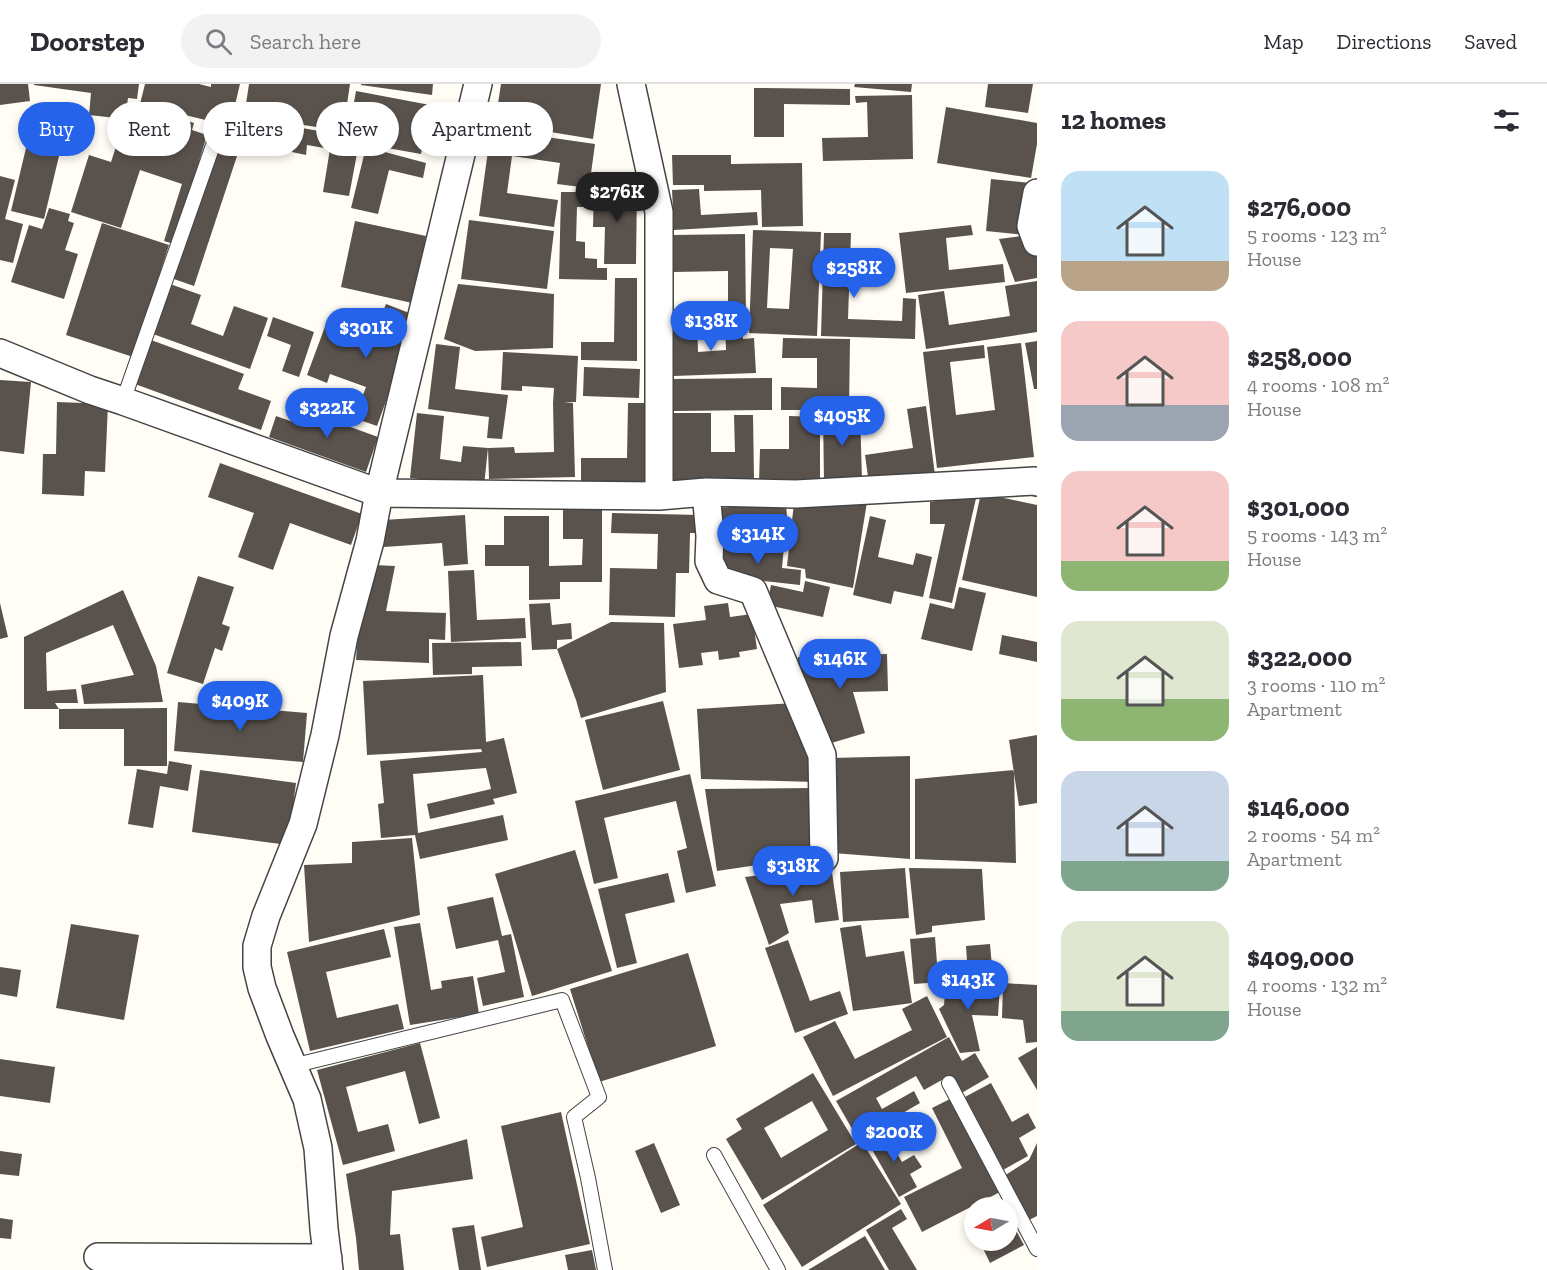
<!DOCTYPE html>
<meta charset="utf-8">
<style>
body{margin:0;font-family:"Zilla Slab",serif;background:#f2f2f3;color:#2b2b33;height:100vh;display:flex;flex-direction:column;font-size:22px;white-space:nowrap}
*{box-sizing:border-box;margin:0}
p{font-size:20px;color:#7c7c81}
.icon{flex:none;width:33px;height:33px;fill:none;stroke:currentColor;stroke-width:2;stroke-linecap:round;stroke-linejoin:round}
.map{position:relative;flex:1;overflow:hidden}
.sheet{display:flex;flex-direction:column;background:#fff;width:510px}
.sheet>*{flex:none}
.hud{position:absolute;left:18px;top:18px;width:570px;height:54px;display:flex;gap:12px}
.needle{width:39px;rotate:260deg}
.tools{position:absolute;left:964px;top:1113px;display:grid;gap:12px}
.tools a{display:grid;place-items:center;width:54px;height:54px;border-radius:50%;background:#fff;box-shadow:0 3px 9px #0003;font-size:30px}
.price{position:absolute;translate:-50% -51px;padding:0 14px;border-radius:21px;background:#2563eb;color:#fff;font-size:20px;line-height:39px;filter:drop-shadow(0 2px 3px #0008)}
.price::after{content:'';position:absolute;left:50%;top:36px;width:18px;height:14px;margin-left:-9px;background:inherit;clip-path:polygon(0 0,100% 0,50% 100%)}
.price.on{background:#222;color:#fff}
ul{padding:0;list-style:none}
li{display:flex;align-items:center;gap:18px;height:150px;padding:0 24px}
li span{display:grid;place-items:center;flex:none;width:168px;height:120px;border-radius:18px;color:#555}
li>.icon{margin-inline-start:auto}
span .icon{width:72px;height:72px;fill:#fffc;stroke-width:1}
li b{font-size:26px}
h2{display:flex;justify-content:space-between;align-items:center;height:72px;padding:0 24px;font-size:26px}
.chip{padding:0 21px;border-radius:27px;background:#fff;box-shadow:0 3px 9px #0003;font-size:21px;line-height:54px}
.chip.on{background:#2563eb;color:#fff}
header{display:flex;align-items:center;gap:36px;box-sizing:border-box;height:84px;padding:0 30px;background:#fff;border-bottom:2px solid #e1e1e2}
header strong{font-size:28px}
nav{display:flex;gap:33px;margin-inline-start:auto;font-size:21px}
.search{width:420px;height:54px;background:#f2f2f3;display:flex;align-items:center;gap:15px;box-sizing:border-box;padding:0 21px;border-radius:33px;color:#7c7c81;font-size:22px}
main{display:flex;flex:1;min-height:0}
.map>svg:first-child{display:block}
.building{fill:#5a524d;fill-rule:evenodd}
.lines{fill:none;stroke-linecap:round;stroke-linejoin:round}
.lane-casing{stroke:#444;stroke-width:16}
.street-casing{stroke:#444;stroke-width:30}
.lane{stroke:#fff;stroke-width:14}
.street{stroke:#fff;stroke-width:27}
</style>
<header>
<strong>Doorstep</strong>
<div class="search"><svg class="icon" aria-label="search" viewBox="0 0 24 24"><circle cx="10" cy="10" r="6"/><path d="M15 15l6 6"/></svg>Search here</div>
<nav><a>Map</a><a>Directions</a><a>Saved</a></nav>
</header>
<main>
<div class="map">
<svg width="1037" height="1186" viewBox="0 0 1037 1186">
<rect width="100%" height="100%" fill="#fffdf5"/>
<path class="building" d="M0 0H28L30 17 0 21Z
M34 0H139L137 15 128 14 126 29 130 19 194 39 192 46 207 51 174 160 164 157 182 100 140 86 121 144 71 128 89 71 111 78 125 35 89 31 91 9 34 1Z
M145 0H199L211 3V0H240L230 42 140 20Z
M249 0H350L343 47 290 39 286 67 240 60Z
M361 0H433L432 11 361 1Z
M501 0H601L593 55 495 39Z
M855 0H912L911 8 854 3Z
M988 0H1033L1028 29 985 23Z
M754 4 850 5V21L784 20V53H754Z
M356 7 430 21 421 70 359 59 349 112 323 108 330 65 307 61 306 71 292 68 296 43 348 52Z
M912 11 913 75 823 77 822 54 868 53 867 18 856 19 855 12Z
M946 23 1037 39V60L1031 94 937 79Z
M31 43 64 51 44 135 11 127Z
M491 45 595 60 589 104 557 100 560 79 512 72 507 109 558 116 554 143 479 132Z
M217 55 240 63 194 202 171 194Z
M366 63 426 79 423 94 389 86 378 130 351 124Z
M672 71H731V80L802 79 803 142 762 143 761 106 704 107V101H673Z
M0 92 15 96 5 135 23 140 13 179 0 176Z
M991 95 1031 99 1026 151 986 147Z
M594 104H637L636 180H604L605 143H593Z
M699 105 701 131 757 128 758 141 674 146 672 106Z
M561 108H589L588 123H577L576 157 585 158V174L597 175V184H607V196L559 195Z
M49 124 70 130 68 137 74 139 65 166 78 170 64 215 11 198 29 141 42 145Z
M469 136 554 147 547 205 461 195Z
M355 137 426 152 412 219 341 203Z
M102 139 169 161 133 273 66 251Z
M971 141 973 151 946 154 949 186 1003 180 1005 198 906 209 899 149Z
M753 146 821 148 817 252 749 249ZM770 164 793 165 789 225 767 224Z
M824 149H851L848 235 902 237 903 214 916 215 915 255 821 252Z
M745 150 746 235H728V187L674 188 673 151Z
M1030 151 1037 171V194L1015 198 999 155Z
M615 194H637V277L581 276V258H614Z
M1037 197V248L926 265 918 211 944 207 949 241 1010 232 1005 202Z
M170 200 201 211 191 240 223 252 234 222 268 234 250 285 153 250Z
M458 200 554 210 553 264 475 267 444 255Z
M386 220 417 232 377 342 354 334 366 303 330 290 327 299 307 291 326 240 372 257Z
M273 233 314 248 299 293 282 287 291 261 267 252Z
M697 237 698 268 726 266 725 239H742L743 255 754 254 756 289 674 292 671 238Z
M783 254 850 255 849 326H781V303L817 304V274H782Z
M151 256 244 290 238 305 271 317 261 346 135 300Z
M1037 257V305H1034L1025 259Z
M1021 259 1034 373 937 384 923 268 984 261 985 274 950 278 956 331 995 326 987 263Z
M436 260 460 263 455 305 508 311 502 355 487 354 489 333 428 325Z
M503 268 578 272 576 318H564L573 319 575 393 489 395 488 364 514 363 515 369 554 368 553 319 554 304 522 302V307L501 306Z
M584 283 640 285 639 314 583 312Z
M772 294V326L674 327V295Z
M0 296 31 298 24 370 0 367Z
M57 318 108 320 105 388 85 387 84 412 42 410 43 370H56Z
M628 319H651V400L581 399V374H627Z
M926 322 935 391 869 400 865 371 913 364 907 325Z
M301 325 378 353 366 388 269 353 276 332 296 339Z
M860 328 862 396 824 397 823 329Z
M417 329 444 332 440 375 461 378 463 362 488 364 484 402 410 394Z
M673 329H711V368H735L734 331H753L754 396H673Z
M789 332 820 333V398H759L760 365H789Z
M220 379 362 430 351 461 290 439 273 486 238 473 254 429 208 413Z
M981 409 1037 421V513L962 496Z
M977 410 952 519 929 514 945 440H930V418Z
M867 418 853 504 806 494 805 485 787 482 794 419Z
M786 419 787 433 746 436 747 459 721 460 718 424Z
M563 426H602V498H560V515L529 516V482H485V461H504V432H549V482L582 481 583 455H563Z
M612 429 700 431V449H690L689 489H676L675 533 609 531 610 484 657 485 658 450 611 449Z
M465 431 468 480 444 482 442 459 384 463 383 436Z
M870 432 886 436 878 473 913 481 916 469 932 473 923 513 894 507 891 520 853 511Z
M749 458 784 462 782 484 801 486 800 501 718 492 721 464 748 467Z
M374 481 395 482 386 527 446 529 445 556 429 555V579L356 576 359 534Z
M474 486 477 536 525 534 526 554 451 558 448 487Z
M198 492 234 503 222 540 230 543 222 567 215 564 203 600 167 589Z
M805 497 830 503 823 533 767 521 771 501 803 508Z
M959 503 986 509 972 567 921 555 930 519 954 525Z
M123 506 156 582 163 618 84 620 81 601 134 591 113 541 46 569 47 607 76 605 78 619H55L59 625H24V553Z
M0 519 8 553 0 555Z
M550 519 552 541 571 539 572 555 557 556V565L532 566 529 520Z
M728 519 730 533 752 530 757 565 739 568 740 573 719 576 718 567 701 569 703 581 679 584 673 540 706 536 704 522Z
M611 538 664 539 666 608 581 634 576 616 557 565Z
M1002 551 1037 558V578L999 570Z
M521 558 522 582 472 583V590L433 591 432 559Z
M887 570 888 607 853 608 865 649 828 660 799 605 798 573Z
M483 591 486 658 504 654 517 709 493 715 495 720 430 735 427 720 491 705 486 684 413 690 418 749 503 731 508 756 420 775 415 751 381 754 378 720 384 719 380 677 482 668 481 665 367 671 363 597Z
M663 617 680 686 603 706 585 636Z
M178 618 307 629 303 678 174 667Z
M794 619 815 698 701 695 697 625Z
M167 624V682H124V645H59V625Z
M1037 651V719L1019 722 1009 656Z
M910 672V775L833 769 831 674Z
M169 677 192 681 188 707 160 702 153 744 128 740 137 685 167 690Z
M200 686 296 699 288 761 192 748Z
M1014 686 1016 779 915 775V695Z
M690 690 716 802 686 809 677 767 687 764 676 717 604 734 618 794 594 800 575 717Z
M813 704 817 772 717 787 705 705Z
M412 754 420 831 309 858 304 781 352 779V758Z
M575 766 612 887 532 912 495 790Z
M831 782 839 836 815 839 812 816 780 820 789 849 769 861 745 793Z
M905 784 909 834 843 838 840 788Z
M909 784 982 785 985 836 932 842V848L916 851Z
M668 789 675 818 625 830 637 879 617 884 598 805Z
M493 813 502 852 511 850 524 913 483 922 477 894 505 888 498 856 456 865 447 823Z
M420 839 431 906 442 904 441 897 473 892 479 930 410 941 394 843Z
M71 840 139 851 124 936 56 924Z
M861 841 866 873 904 867 912 919 853 927 840 844Z
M384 845 391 873 326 888 337 934 398 920 404 945 310 967 287 868Z
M935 853 937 879 967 877 966 862 990 860 993 894 914 900 910 855Z
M788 856 810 917 840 907 848 930 795 949 765 864Z
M688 869 716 962 599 998 570 905Z
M0 883 21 886 17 913 0 910Z
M946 898 1000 901 998 932 972 931 980 967 960 969 939 925 944 921Z
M1003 899 1037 901V958L1026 959 1023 936 1002 934Z
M927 912 947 953 833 1012 803 953 835 937 855 975 912 946 902 925Z
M949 953 962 977 975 969 989 993 960 1010 949 992 924 1006 916 992 876 1014 882 1025 914 1007 920 1019 858 1055 836 1017Z
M420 959 440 1034 419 1040 405 987 346 1003 358 1048 388 1040 395 1067 343 1081 317 986Z
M1037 963V1006L1018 974Z
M0 975 55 983 50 1019 0 1012Z
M813 989 856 1060 762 1116 726 1055 742 1045 736 1035ZM812 1017 828 1046 781 1074 764 1044Z
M991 999 1012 1038 1028 1029 1036 1044 1019 1054 1028 1072 1003 1086 963 1014Z
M954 1013 1002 1107 922 1148 904 1113 962 1084 932 1024Z
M561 1028 590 1160 487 1183 481 1153 523 1143 501 1042Z
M883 1045 902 1078 914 1071 922 1083 910 1090 917 1103 899 1113 866 1055Z
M467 1055 473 1095 392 1107 390 1151 400 1150 404 1186H359L356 1154 346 1090Z
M862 1058 901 1120 802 1183 763 1121Z
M654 1059 680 1121 661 1129 635 1067Z
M1037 1059V1132L1029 1136 1004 1092 1029 1076Z
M0 1067 22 1070 19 1092 0 1090Z
M901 1125 907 1135 892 1144 917 1186H889L866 1146Z
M975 1128V1149L966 1132Z
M1008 1132 1024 1161 990 1179 979 1156H1008Z
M0 1134 13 1136 11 1155 0 1154Z
M474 1141 481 1186H459L452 1144Z
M865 1152 885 1186H808Z
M592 1166 596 1186H568L565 1171Z"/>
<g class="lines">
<defs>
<path id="lane" d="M123 317 217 50
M292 982 562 916 599 1013 574 1033 588 1094 605 1186
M949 999 1037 1165
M714 1071 778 1186"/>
<path id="street" d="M631 0 659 128V412
M1037 109 1031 142 1037 158
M0 269 90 306 123 317 379 409 659 412 706 408 796 410 1035 397 1037 398
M706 408 710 452 709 477 718 496 753 507 822 671 824 774
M98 1173 328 1174
M329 1186 324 1145 318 1064 307 1015 280 952 262 904 257 883V862L266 832 303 740 325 651 344 552 370 457 379 409 478 0"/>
</defs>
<use href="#lane" class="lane-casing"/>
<use href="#street" class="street-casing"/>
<use href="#lane" class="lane"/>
<use href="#street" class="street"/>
</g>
</svg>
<div class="tools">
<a><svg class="needle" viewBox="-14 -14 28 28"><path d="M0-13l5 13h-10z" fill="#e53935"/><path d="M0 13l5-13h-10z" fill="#7c7c81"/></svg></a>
</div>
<b class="price on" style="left:617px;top:139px">$276K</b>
<b class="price" style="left:854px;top:215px">$258K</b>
<b class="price" style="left:711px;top:268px">$138K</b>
<b class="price" style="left:366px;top:275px">$301K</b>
<b class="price" style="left:327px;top:355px">$322K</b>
<b class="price" style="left:842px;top:363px">$405K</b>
<b class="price" style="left:758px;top:481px">$314K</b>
<b class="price" style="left:840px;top:606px">$146K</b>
<b class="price" style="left:240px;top:648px">$409K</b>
<b class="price" style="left:793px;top:813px">$318K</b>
<b class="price" style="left:968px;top:927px">$143K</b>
<b class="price" style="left:894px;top:1079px">$200K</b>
<div class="hud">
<a class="chip on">Buy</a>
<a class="chip">Rent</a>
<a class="chip">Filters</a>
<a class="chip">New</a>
<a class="chip">Apartment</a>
</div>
</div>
<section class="sheet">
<h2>12 homes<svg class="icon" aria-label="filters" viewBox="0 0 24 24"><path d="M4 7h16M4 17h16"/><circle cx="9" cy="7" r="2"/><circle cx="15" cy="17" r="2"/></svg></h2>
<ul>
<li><span style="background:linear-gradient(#bfe0f5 75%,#b9a48a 0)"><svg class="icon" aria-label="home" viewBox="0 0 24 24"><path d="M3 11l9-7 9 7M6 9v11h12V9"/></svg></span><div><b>$276,000</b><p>5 rooms · 123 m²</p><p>House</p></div></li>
<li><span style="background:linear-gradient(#f6c9c9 70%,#9aa5b1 0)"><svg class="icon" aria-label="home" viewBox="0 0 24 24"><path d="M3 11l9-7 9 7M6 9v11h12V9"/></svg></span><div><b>$258,000</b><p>4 rooms · 108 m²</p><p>House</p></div></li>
<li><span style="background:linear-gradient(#f6c9c9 75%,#8fb573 0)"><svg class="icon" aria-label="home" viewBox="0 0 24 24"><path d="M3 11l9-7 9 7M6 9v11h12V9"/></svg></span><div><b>$301,000</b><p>5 rooms · 143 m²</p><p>House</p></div></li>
<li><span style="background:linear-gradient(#dfe7d0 65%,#8fb573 0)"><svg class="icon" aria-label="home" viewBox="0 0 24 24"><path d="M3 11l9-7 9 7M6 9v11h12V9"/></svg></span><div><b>$322,000</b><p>3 rooms · 110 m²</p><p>Apartment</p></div></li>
<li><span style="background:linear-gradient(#c9d6e8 75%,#7fa58c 0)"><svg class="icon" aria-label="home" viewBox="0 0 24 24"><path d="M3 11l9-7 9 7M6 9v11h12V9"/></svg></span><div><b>$146,000</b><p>2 rooms · 54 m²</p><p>Apartment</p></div></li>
<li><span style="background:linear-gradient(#dfe7d0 75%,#7fa58c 0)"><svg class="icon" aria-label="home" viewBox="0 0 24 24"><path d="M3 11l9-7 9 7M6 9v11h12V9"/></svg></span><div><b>$409,000</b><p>4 rooms · 132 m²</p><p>House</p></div></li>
</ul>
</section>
</main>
